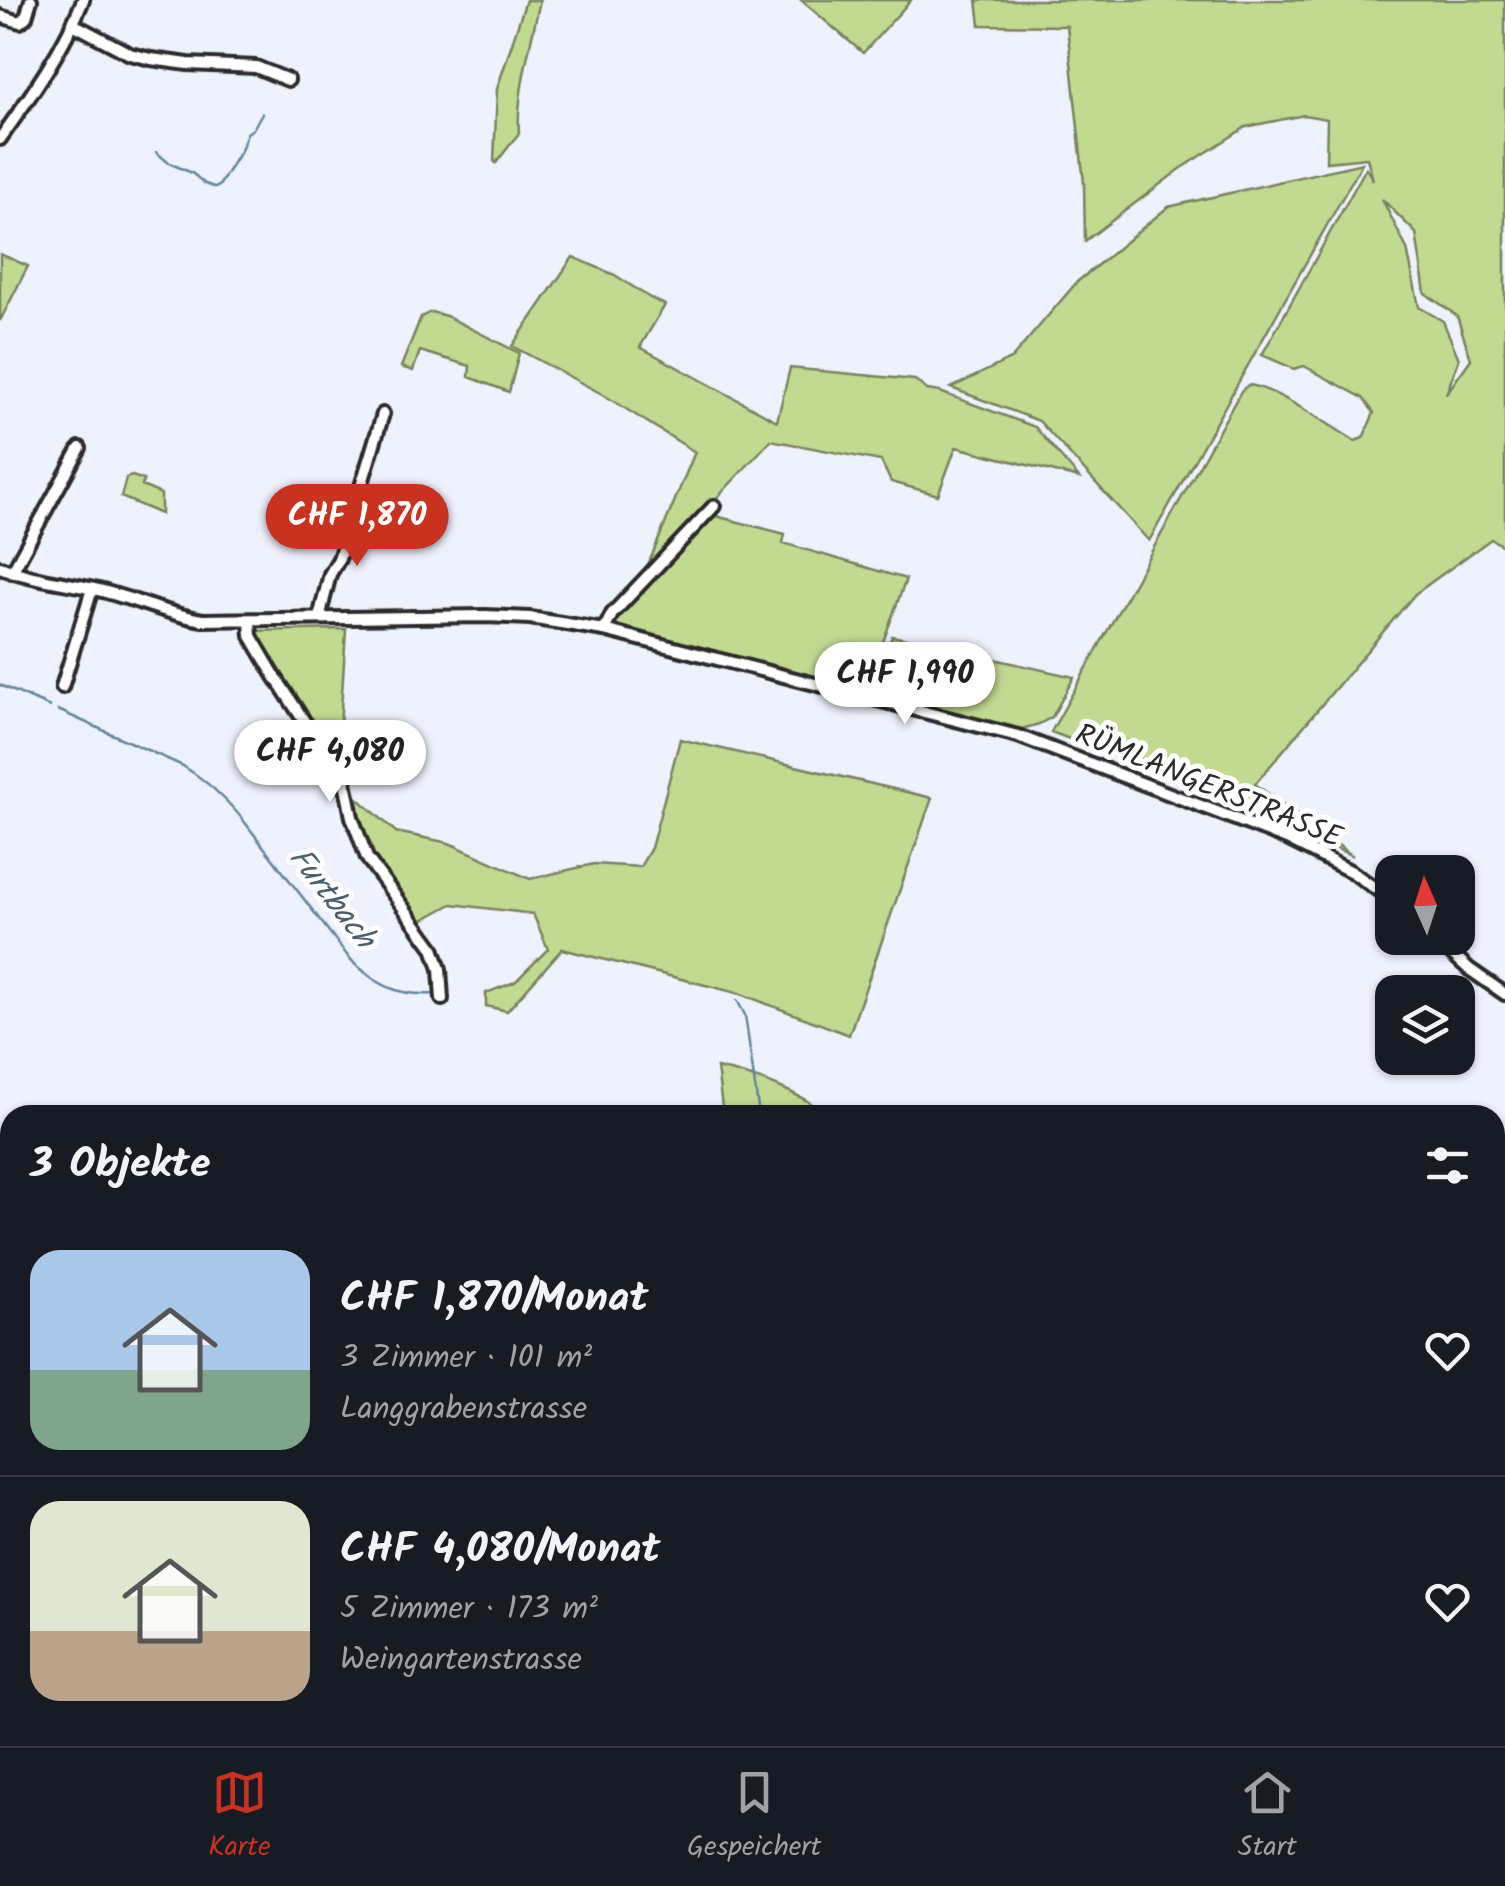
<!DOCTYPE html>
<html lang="de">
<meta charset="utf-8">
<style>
body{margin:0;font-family:Kalam,sans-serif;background:#20242c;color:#f1f3f6;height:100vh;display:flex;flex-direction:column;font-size:38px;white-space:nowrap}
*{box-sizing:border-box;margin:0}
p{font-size:32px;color:#9ea1a6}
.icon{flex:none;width:55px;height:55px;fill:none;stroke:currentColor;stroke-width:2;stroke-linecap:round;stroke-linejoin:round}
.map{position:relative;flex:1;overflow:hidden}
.sheet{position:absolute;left:0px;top:1105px;width:1505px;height:642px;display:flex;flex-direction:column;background:#171b24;border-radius:30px 30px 0 0;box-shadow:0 2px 8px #0004}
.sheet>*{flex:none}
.needle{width:65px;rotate:357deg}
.buttons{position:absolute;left:1375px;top:855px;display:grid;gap:20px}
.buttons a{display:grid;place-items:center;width:100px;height:100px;border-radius:20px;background:#171b24;box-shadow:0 2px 8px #0004;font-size:50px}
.price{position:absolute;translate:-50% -85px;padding:0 22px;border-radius:35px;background:#fff;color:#222;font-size:32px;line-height:65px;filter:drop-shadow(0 2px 5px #0008)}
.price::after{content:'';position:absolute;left:50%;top:60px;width:30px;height:22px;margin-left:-15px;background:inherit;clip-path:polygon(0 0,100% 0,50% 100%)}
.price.current{background:#c8321e;color:#fff}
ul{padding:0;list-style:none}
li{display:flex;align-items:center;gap:30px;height:250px;padding:0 30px}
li+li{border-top:2px solid #363941}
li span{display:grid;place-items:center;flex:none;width:280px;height:200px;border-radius:30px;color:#555}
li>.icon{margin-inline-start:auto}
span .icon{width:120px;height:120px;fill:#fffc;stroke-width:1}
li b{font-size:42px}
h2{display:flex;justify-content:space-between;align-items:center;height:120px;padding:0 30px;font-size:42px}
.menu{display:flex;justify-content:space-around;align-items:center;height:140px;border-top:2px solid #363941;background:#171b24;font-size:28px;color:#9ea1a6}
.menu a{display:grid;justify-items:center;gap:5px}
.menu .current{color:#c8321e}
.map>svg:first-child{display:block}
.green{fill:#c2da90;stroke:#76825e;stroke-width:2.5;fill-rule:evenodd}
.water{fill:#8abfe8;stroke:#64849c;stroke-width:2.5}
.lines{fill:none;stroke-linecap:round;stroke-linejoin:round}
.stream{stroke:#64849c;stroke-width:2.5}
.minor-casing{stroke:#2b2b2b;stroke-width:18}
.minor{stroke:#fff;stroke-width:10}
.labels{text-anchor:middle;stroke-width:10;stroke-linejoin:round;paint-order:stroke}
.street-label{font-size:30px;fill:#2b2b2b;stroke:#fff}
.water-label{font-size:32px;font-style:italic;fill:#4c5f6d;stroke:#fff}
</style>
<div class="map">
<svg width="1505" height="1746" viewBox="0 0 1505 1746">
<rect width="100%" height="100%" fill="#eef2fe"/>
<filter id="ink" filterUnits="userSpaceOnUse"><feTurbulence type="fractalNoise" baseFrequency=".01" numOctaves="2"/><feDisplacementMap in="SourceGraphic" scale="20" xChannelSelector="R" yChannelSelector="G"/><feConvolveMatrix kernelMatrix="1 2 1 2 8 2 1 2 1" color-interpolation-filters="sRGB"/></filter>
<g filter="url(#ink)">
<path class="green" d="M526 0H540C532 40 516 94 519 133L496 163 494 161 497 89Z
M801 0H911L863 53Z
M977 0H1505V547L1491 539 1415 594 1255 784 1353 856 1205 790 1051 732 1241 391 1248 385C1272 386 1332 427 1355 441L1363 438 1374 413 1363 398 1304 366 1294 369 1262 355 1366 168 1373 180 1367 158 1326 162 1327 119 1304 115 1246 127 1179 170 1085 241 1084 183 1067 26 980 25ZM1382 199 1416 233 1425 293 1457 316 1471 359 1446 394 1459 359 1443 321 1419 307 1407 249Z
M1362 163 1149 541 1039 421 951 388 1012 358 1077 282 1168 207Z
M0 254 28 266 0 321Z
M573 257 615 275 650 298 665 305 640 347 777 421 790 368 915 380 927 390 940 392 1035 427 1079 478 956 447 938 495 891 482 881 461 771 440 643 577 695 452 602 394 512 346Z
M431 312 446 316 519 353 509 392 469 377 470 366 420 351 413 371 401 367 421 317Z
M132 476 144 480 142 486 161 494V514L121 497 126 478Z
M708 514 785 534 783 543 906 579 865 691 617 627 614 617Z
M346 629 339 743 333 757 252 631Z
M892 636 1074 677 1052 717 1039 724 1015 731 871 693Z
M680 739 932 798 849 1035 741 994 562 949 507 1011 486 1006V993L515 982 548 949 533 914 452 904 419 922 369 855 355 817 351 792 396 832 449 843 530 879 594 864 640 867 651 848Z
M717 1068C758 1077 795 1090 828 1115H723Z
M0 1335 10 1339V1738H1495V1350L1505 1349V1746H0Z"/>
<path class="water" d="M1495 1460 1505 1464V1746H1272L1264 1738H1495Z
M1033 1738H1050L1057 1746H969L971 1739Z"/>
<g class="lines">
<path class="stream" d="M156 152 169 163 192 173 205 184 214 187 219 186 241 150 247 133 253 129 262 113
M0 685 50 707
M58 710 183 766C206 780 223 796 240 816L350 959C377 985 396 996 434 994
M737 1000 745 1015 759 1115
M1235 1746 1246 1738"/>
<defs>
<path id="minor" d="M0 16 20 22 26 17 31 0
M73 24 130 54 151 59 188 64 256 67 288 80
M0 139C31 95 63 51 83 0
M0 567C31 579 62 582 94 589 131 597 165 614 203 620L485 616 530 618 604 630 1018 736 1287 839 1352 872 1392 900
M12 572 80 448
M319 618 330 574 339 559 383 414
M250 621 251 636 274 675 319 744 344 777 352 817 367 858 433 948 440 969 442 999
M604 630 612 614 714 506
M62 687 92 589
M1435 938 1469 969 1505 994"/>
</defs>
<use href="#minor" class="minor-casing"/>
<use href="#minor" class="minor"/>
</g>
</g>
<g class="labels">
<g class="street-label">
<text transform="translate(1209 785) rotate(22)" y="10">RÜMLANGERSTRASSE</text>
</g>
<g class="water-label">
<text transform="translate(333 897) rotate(52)" y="11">Furtbach</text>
</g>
</g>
</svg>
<div class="buttons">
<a><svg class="needle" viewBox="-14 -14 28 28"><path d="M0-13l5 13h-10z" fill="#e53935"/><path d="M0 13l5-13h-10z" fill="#9ea1a6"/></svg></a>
<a><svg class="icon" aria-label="layers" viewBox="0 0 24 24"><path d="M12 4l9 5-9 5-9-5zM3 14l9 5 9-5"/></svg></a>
</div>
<b class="price current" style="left:357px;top:569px">CHF 1,870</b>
<b class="price" style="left:905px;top:727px">CHF 1,990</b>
<b class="price" style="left:330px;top:805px">CHF 4,080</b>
<section class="sheet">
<h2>3 Objekte<svg class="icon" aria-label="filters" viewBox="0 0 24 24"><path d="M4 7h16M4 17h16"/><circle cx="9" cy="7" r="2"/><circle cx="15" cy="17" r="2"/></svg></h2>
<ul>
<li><span style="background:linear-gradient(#a9c7e8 60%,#7fa58c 0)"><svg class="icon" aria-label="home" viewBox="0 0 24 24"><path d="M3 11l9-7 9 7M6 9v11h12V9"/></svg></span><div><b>CHF 1,870/Monat</b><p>3 Zimmer · 101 m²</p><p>Langgrabenstrasse</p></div><svg class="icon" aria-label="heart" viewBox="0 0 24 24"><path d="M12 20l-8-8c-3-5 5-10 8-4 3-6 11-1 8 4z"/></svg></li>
<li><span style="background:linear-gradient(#dfe7d0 65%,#b9a48a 0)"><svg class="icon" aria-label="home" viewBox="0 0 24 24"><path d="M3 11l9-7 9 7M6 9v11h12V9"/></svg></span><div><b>CHF 4,080/Monat</b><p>5 Zimmer · 173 m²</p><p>Weingartenstrasse</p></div><svg class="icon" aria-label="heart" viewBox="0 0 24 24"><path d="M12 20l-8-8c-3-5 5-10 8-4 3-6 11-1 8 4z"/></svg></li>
</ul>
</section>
</div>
<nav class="menu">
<a class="current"><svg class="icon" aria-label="map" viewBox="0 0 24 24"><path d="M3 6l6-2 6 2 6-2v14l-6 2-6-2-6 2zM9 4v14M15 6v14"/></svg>Karte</a>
<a><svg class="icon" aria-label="saved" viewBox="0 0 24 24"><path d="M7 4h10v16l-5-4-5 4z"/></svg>Gespeichert</a>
<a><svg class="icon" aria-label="home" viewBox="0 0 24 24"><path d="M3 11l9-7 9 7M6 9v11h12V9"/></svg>Start</a>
</nav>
